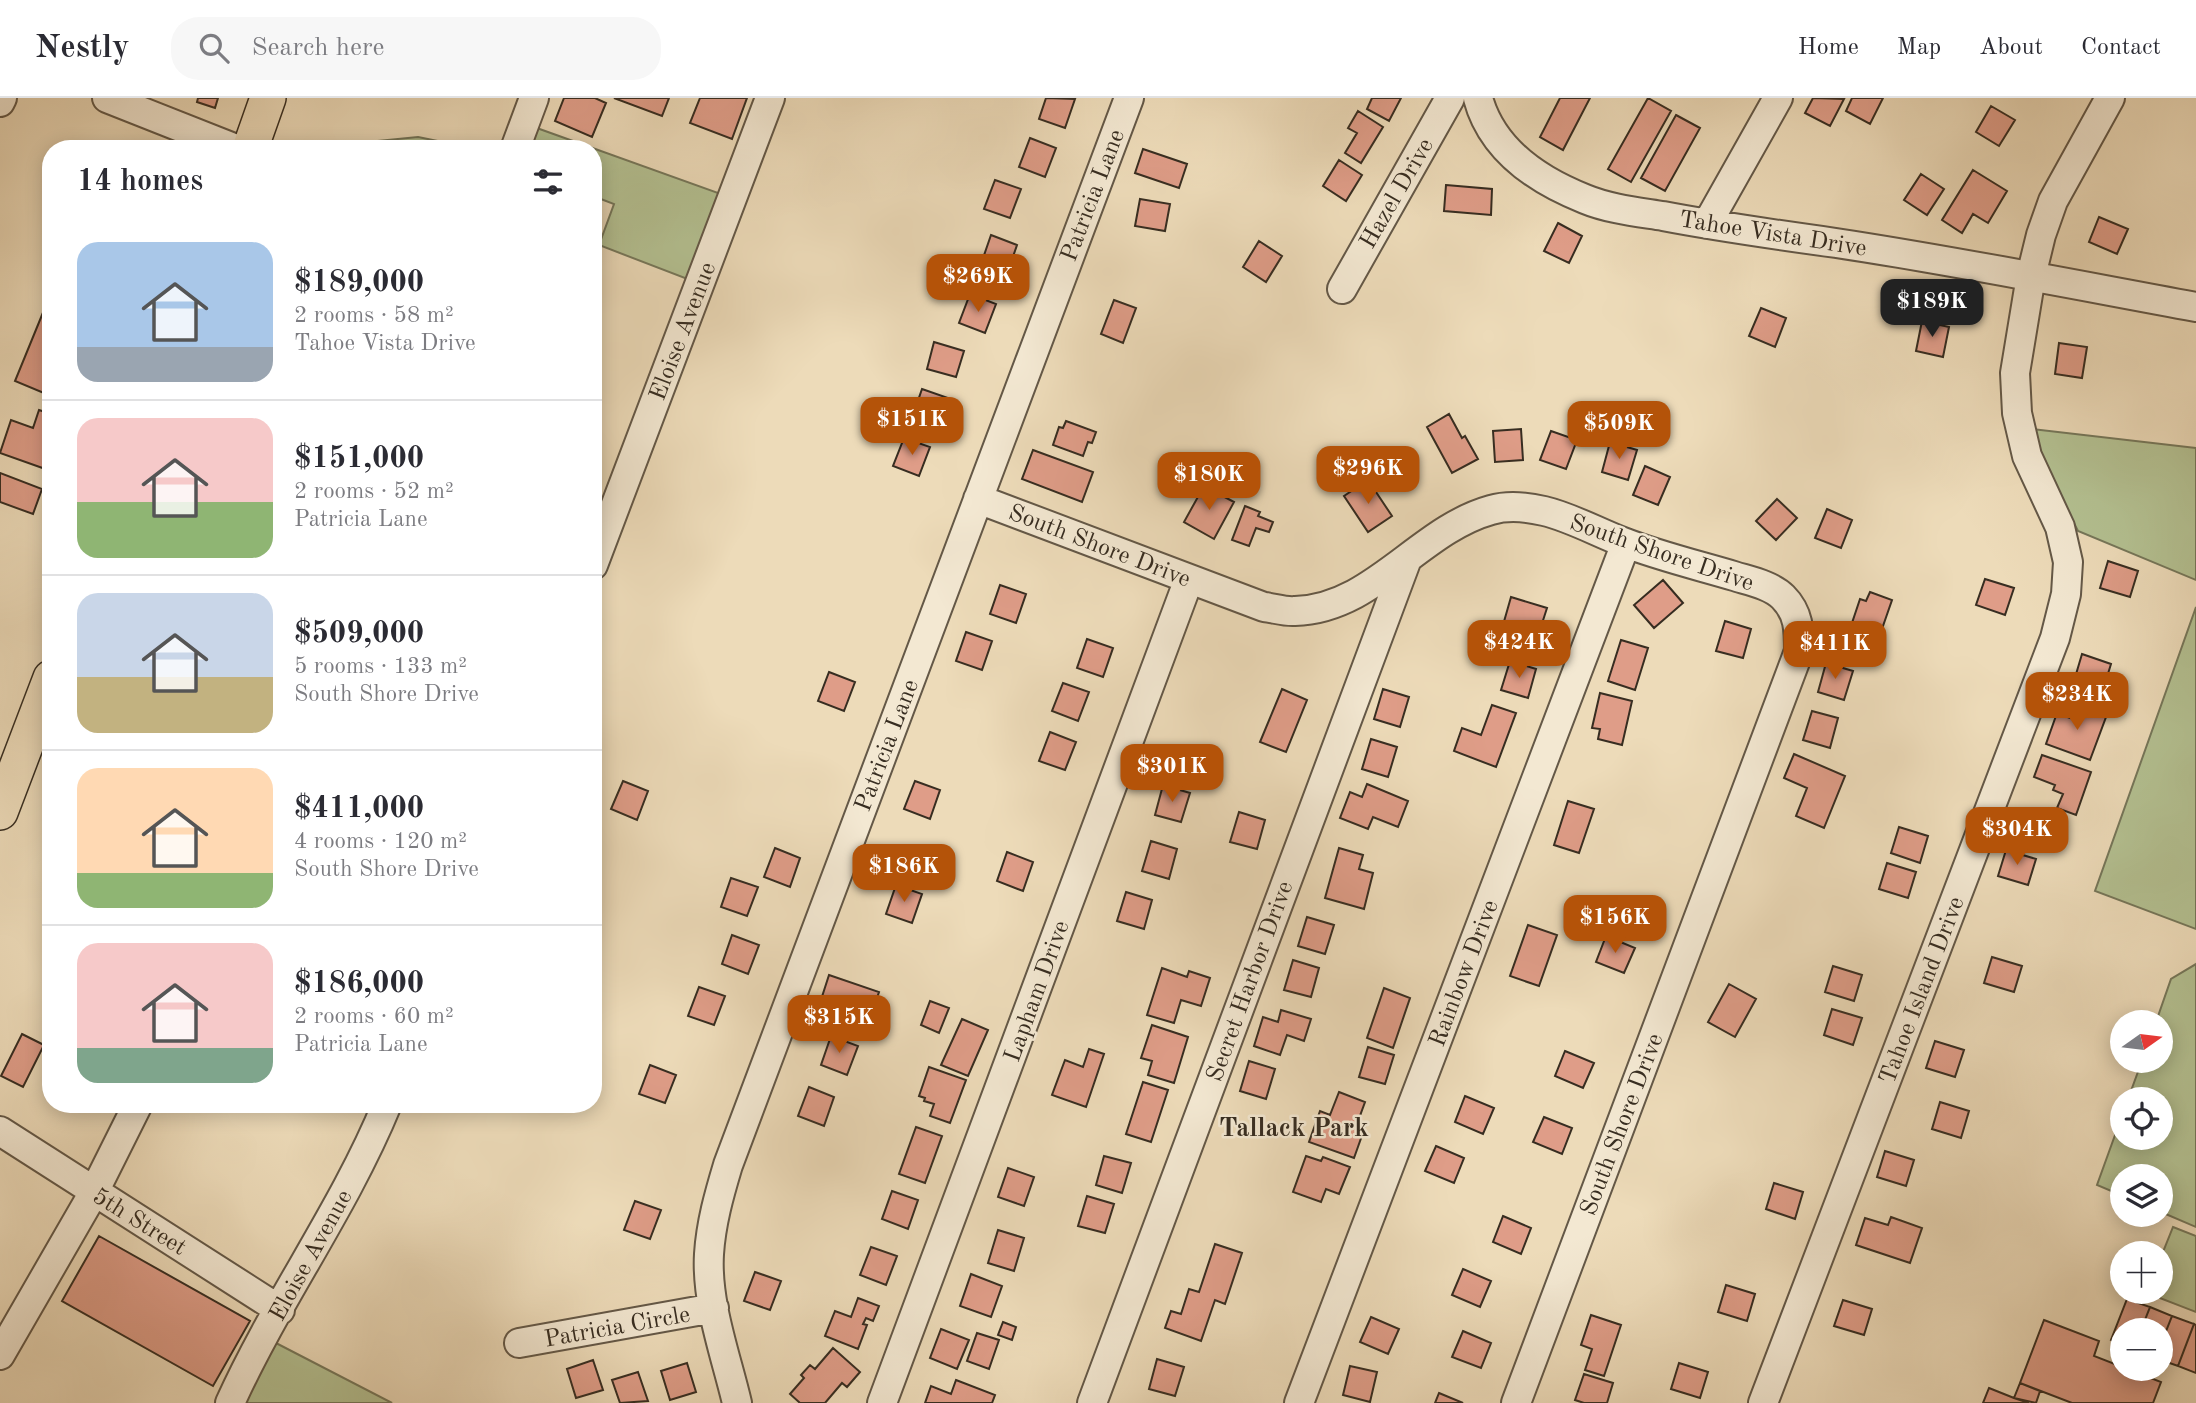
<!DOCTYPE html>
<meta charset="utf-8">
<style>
body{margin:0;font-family:"Old Standard TT",serif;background:#f7f7f7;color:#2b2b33;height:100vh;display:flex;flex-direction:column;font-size:26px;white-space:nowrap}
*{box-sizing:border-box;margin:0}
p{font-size:23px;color:#7c7c81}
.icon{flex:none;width:38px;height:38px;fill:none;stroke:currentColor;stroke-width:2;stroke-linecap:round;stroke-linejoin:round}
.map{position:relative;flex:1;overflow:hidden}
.panel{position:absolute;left:42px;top:42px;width:560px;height:973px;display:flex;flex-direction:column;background:#fff;border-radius:28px;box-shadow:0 4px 18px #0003}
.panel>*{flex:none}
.needle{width:46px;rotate:76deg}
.tools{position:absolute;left:2110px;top:912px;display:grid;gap:14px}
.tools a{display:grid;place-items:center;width:63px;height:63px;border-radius:50%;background:#fff;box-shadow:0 4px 18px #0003;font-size:35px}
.price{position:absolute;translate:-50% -60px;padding:0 16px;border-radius:14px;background:#b45309;color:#fff;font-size:23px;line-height:46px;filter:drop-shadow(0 2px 4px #0008)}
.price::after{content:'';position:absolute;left:50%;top:42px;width:21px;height:16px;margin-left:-10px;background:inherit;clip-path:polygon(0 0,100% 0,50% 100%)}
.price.active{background:#222;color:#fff}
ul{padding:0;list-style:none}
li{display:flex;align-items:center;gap:21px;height:175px;padding:0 35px}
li+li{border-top:2px solid #e1e1e2}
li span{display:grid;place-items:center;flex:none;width:196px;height:140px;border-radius:21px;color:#555}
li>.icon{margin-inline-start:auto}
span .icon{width:84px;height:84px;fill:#fffc;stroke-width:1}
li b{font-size:30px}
h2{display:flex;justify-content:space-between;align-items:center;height:84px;padding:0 35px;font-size:30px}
header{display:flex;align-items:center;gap:42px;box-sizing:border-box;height:98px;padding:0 35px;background:#fff;border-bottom:2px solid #e1e1e2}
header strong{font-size:33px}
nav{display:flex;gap:38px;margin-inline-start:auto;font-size:24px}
.search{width:490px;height:63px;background:#f7f7f7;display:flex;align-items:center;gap:18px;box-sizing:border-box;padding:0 24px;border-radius:28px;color:#7c7c81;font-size:26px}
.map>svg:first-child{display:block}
.green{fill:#b4c192;stroke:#76775a;stroke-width:2}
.building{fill:#df9d88;stroke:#372d21;stroke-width:2}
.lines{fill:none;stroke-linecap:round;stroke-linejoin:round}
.minor-casing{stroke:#645847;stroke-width:32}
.major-casing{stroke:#372d21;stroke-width:38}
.minor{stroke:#f3e8d2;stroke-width:28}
.major{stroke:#eddbb9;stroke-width:35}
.labels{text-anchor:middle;stroke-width:5;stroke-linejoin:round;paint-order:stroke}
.street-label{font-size:24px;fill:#372d21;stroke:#f3e8d2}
.neighbourhood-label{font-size:26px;font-weight:bold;fill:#372d21;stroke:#f3e8d2}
</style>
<header>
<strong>Nestly</strong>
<div class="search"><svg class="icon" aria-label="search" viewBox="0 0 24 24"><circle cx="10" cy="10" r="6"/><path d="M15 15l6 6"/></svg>Search here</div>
<nav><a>Home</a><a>Map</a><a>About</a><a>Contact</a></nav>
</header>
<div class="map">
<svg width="2196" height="1305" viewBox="0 0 2196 1305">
<rect width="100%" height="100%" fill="#eddbb9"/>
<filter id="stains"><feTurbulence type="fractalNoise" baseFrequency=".00286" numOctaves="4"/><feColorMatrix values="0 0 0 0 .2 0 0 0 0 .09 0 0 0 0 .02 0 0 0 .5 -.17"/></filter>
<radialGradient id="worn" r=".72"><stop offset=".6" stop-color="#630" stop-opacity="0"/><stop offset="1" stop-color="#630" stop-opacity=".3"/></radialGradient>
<path class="green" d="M534 29 721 96 690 182 599 147 614 106 593 98V51H526Z
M418 39 477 51H286L287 46 337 47Z
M2031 331 2196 350V482L2078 433 2048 375Z
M2196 509V831L2095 793Z
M2196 866V1129L2161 1114V1078H2123V1098L2097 1087 2123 1015V1040H2161V1001H2128L2142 963 2161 962V924H2156L2171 881Z
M2173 1129 2196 1138V1214L2147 1195 2161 1194V1159Z
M274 1244 392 1305H242Z"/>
<path class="building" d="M198 0H218L215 10 197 4Z
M564 0H595L606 5 592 39 555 23Z
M614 0H669L662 18Z
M700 0H747L732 41 690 25Z
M1046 0 1075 1 1065 30 1039 21Z
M1372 0H1401L1389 23 1367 11Z
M1560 0H1590L1563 52 1540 39Z
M1648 0 1671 13 1631 84 1608 71Z
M1813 0 1844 1 1830 28 1805 15Z
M1852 0H1883L1870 26 1846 13Z
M1991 8 2015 22 1999 48 1976 34Z
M1358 13 1383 29 1361 65 1345 55 1357 35 1348 30Z
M1676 17 1700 30 1665 93 1641 80Z
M1030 40 1056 50 1045 79 1019 69Z
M1143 51 1187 66 1179 90 1135 75Z
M1339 62 1362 77 1346 103 1323 88Z
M1973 72 2007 93 1988 125 1973 116 1962 135 1942 122Z
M1921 76 1944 91 1927 117 1904 102Z
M995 82 1021 91 1010 120 984 111Z
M1446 87 1492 91 1491 117 1444 113Z
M1140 101 1170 106 1165 133 1135 128Z
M2099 119 2128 131 2117 156 2089 144Z
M1558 125 1582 138 1569 165 1544 153Z
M991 137 1017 147 1007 176 981 166Z
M1259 143 1282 158 1266 184 1243 169Z
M51 195V298L15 283Z
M970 196 996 206 985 235 959 225Z
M1114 202 1136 210 1123 245 1101 236Z
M1761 210 1786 220 1775 249 1749 238Z
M1922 223 1949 229 1943 259 1916 253Z
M934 244 964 253 956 279 927 271Z
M2059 245 2087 249 2082 280 2055 276Z
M922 291 951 301 942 327 913 317Z
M39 312 51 316V373L0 355 11 322 33 330Z
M1449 316 1462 340 1465 338 1478 361 1452 375 1427 329Z
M1066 323 1096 334 1092 345 1088 344 1083 358 1053 347 1059 329 1063 330Z
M1521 331 1523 362 1495 364 1493 333Z
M1551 333 1577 342 1566 371 1540 362Z
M904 340 930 349 919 378 893 368Z
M1610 344 1637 352 1628 382 1602 374Z
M1033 352 1093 374 1082 404 1022 381Z
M1645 368 1670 379 1658 407 1633 397Z
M0 375 42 391 33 416 0 404Z
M1368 382 1392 418 1368 434 1344 398Z
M1204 388 1234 404 1214 441 1184 424Z
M1777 401 1797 420 1776 442 1756 423Z
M1245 408 1260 414 1258 418 1273 424 1269 434 1256 430 1249 448 1232 442Z
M1827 411 1852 422 1841 450 1815 440Z
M2108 463 2138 473 2130 499 2100 490Z
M1985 481 2014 490 2005 517 1976 507Z
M1663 482 1683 505 1654 530 1634 507Z
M1000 487 1026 496 1016 525 990 516Z
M1870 494 1892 502 1875 551 1847 540 1860 501 1866 503Z
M1511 499 1547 510 1538 538 1503 527Z
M1725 523 1751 531 1743 560 1716 553Z
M966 534 992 543 982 572 956 563Z
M1087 541 1113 550 1103 579 1077 570Z
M1621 542 1648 550 1635 592 1608 583Z
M2082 556 2111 566 2103 592 2074 583Z
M1510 563 1536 571 1528 600 1501 592Z
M1826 565 1853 573 1844 602 1818 594Z
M829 574 855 584 844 613 818 603Z
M1063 585 1089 594 1078 623 1052 613Z
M1282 591 1307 602 1286 654 1260 644Z
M1383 591 1409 599 1400 629 1374 621Z
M1600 595 1632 603 1622 647 1598 641 1600 631 1592 630Z
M1492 607 1516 615 1496 669 1454 653 1462 630 1481 637Z
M2075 608 2106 619 2090 662 2046 646 2057 615 2070 620Z
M1812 613 1838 620 1830 650 1803 642Z
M1050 634 1076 644 1065 672 1039 663Z
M1371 641 1397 649 1388 679 1362 671Z
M1794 656 1845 678 1824 730 1796 718 1807 690 1784 680Z
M2042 657 2091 674 2076 717 2057 710 2063 696 2053 692 2055 687 2034 679Z
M623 683 648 693 637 722 611 711Z
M915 683 940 692 930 721 904 711Z
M1367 686 1408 703 1398 729 1373 719 1368 731 1340 720 1350 694 1362 699Z
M1163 687 1190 695 1181 724 1155 717Z
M1568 703 1594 711 1579 755 1554 747Z
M1239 714 1265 722 1257 751 1230 744Z
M1899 729 1928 738 1920 765 1891 755Z
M1151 743 1177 751 1169 781 1142 773Z
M775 750 800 760 790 789 764 779Z
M1339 750 1363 757 1359 771 1373 775 1364 811 1325 800Z
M2006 752 2036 761 2028 787 1998 778Z
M1007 754 1033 764 1023 793 997 783Z
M1887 765 1916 774 1908 800 1879 791Z
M731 780 758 789 747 818 721 809Z
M896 787 922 796 912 825 886 816Z
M1126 794 1152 802 1144 831 1117 823Z
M1629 803 1658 815 1647 841 1619 829Z
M1307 819 1334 827 1325 856 1298 848Z
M1528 827 1557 837 1539 888 1510 878Z
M732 837 759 847 748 876 722 866Z
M1606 838 1635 850 1624 875 1596 864Z
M1992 859 2022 868 2014 894 1984 885Z
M1293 862 1319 870 1311 899 1284 892Z
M1833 868 1862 877 1854 903 1825 894Z
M1162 870 1187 879 1189 873 1210 880 1201 908 1181 902 1174 925 1147 917Z
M829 877 879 894 869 923 820 905Z
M1729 886 1756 901 1735 939 1708 924Z
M699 889 725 898 714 927 688 918Z
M1384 890 1410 900 1393 950 1367 940Z
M930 903 949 910 939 935 921 927Z
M1832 911 1862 920 1853 947 1824 937Z
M1281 912 1311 921 1304 943 1287 937 1280 957 1254 948 1263 919 1278 924Z
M962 921 988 932 968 978 941 967Z
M1152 927 1188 939 1174 985 1148 977 1152 963 1141 960Z
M22 936 44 947 23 989 1 978Z
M831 938 858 948 847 977 821 967Z
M1935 943 1964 952 1955 979 1926 970Z
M1368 949 1394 957 1385 986 1359 979Z
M1089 951 1104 956 1086 1009 1052 997 1065 962 1083 969Z
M1565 953 1594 965 1583 990 1555 978Z
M1249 963 1275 971 1266 1001 1240 993Z
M650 967 676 977 665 1005 639 996Z
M929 969 966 982 950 1025 930 1018 934 1006 924 1003 925 1000 919 998Z
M1143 984 1168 992 1151 1044 1126 1036Z
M809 989 834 999 824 1028 798 1018Z
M1339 994 1365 1004 1357 1026 1365 1029 1354 1060 1309 1044 1320 1013 1330 1017Z
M1465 998 1494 1010 1483 1036 1455 1024Z
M1940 1004 1969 1013 1961 1040 1932 1031Z
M1544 1019 1572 1030 1562 1056 1533 1044Z
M916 1029 942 1038 925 1085 899 1076Z
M1436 1048 1464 1060 1454 1085 1425 1073Z
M1885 1053 1914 1062 1906 1088 1877 1079Z
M1104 1058 1131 1065 1122 1095 1096 1087Z
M1306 1058 1321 1063 1323 1059 1350 1069 1339 1096 1326 1091 1321 1104 1293 1094Z
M1008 1070 1034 1079 1024 1108 998 1099Z
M1774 1085 1803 1094 1795 1121 1766 1111Z
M892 1093 918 1102 908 1131 882 1121Z
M1087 1098 1114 1106 1105 1135 1078 1128Z
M635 1103 661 1112 650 1141 624 1132Z
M1503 1118 1531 1130 1521 1156 1493 1144Z
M1891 1119 1922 1130 1910 1165 1856 1147 1865 1120 1888 1127Z
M998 1132 1024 1140 1014 1173 988 1165Z
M99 1138 250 1223 213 1288 62 1203Z
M1215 1146 1242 1155 1225 1206 1215 1202 1201 1243 1165 1230 1171 1213 1181 1216 1189 1191 1199 1194Z
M871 1149 897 1158 886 1187 860 1177Z
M1463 1171 1491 1183 1480 1209 1452 1197Z
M755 1174 781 1183 770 1212 744 1203Z
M971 1176 1002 1188 991 1219 960 1208Z
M1726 1187 1755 1196 1747 1223 1718 1214Z
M858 1200 879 1208 873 1223 866 1220 863 1226 867 1227 858 1251 825 1238 835 1213 851 1219Z
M2127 1201 2150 1209 2141 1232H2123V1247L2111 1242Z
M1843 1202 1872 1211 1864 1237 1834 1228Z
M2150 1209 2172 1218 2161 1246V1232H2141Z
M1591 1217 1621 1227 1604 1278 1585 1272 1592 1251 1581 1247Z
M2172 1218 2194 1226 2178 1268 2161 1262V1246Z
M1371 1219 1399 1231 1388 1256 1360 1244Z
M2044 1222 2099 1243 2094 1258 2161 1284 2153 1305H2072L2020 1285Z
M1003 1224 1016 1229 1012 1242 998 1237Z
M2194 1226 2196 1227V1275L2178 1268Z
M941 1231 969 1242 957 1271 930 1260Z
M1463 1233 1491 1245 1481 1270 1452 1259Z
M977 1235 999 1242 989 1271 967 1263Z
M833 1250 860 1274 847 1289 842 1285 825 1305H800L790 1296 804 1280 801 1277 810 1267 815 1271Z
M1157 1261 1184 1269 1175 1298 1149 1291Z
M593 1262 603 1292 576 1300 567 1271Z
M687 1265 696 1294 670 1302 661 1273Z
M1679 1265 1708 1274 1700 1300 1671 1291Z
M1350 1268 1377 1274 1370 1304 1343 1297Z
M638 1274 648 1303 620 1305 612 1282Z
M1584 1276 1613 1285 1607 1305H1584L1575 1302Z
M956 1282 995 1297 992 1305H925L931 1288 951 1296Z
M2020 1285 2040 1293 2036 1305 2014 1300Z
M1989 1290 2014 1300 2029 1305H1983Z
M1439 1295 1463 1305H1435Z"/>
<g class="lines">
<defs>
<path id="minor" d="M107 0 236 51
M1478 0C1492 52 1537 82 1585 101 1609 111 1638 114 1663 118 1720 129 1778 137 1836 145 1956 163 2076 187 2196 209
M0 4 2 0
M515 51 534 0
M1707 126 1778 0
M1342 191 1450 0
M978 401 1264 509C1274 510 1285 514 1295 513 1373 511 1419 432 1491 412 1508 407 1527 409 1544 413 1570 419 1597 434 1623 444 1659 458 1697 467 1734 478 1750 483 1771 487 1783 499 1799 515 1799 532 1799 553L1516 1305
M593 467 770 0
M0 1033 280 1212
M519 1245 714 1210
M0 1257 94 1094 138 1006
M230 1305C276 1203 344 1111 387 1006
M737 1305C726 1258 706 1205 709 1156 711 1125 719 1097 728 1067L1129 0
M882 1305 1189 481
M1092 1305 1407 461
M1299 1305 1626 445
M1763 1305 2055 540 2066 496 2068 464 2060 429 2027 358 2017 315 2015 275 2031 178 2041 137 2053 103 2110 0"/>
<path id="major" d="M250 51 268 0
M0 714 51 580"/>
</defs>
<use href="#minor" class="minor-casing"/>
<use href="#major" class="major-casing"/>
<use href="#minor" class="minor"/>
<use href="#major" class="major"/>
</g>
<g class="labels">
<g class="street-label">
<text transform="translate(1396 95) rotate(-60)" y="8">Hazel Drive</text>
<text transform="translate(1092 97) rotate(-69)" y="8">Patricia Lane</text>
<text transform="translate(1773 135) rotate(9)" y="8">Tahoe Vista Drive</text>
<text transform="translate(682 233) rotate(-69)" y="8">Eloise Avenue</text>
<text transform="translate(1100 447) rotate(21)" y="8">South Shore Drive</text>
<text transform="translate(1662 454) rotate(19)" y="8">South Shore Drive</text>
<text transform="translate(886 647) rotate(-69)" y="8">Patricia Lane</text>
<text transform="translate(1463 875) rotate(-69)" y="8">Rainbow Drive</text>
<text transform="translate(1249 883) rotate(-70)" y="8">Secret Harbor Drive</text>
<text transform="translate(1921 892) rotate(-69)" y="8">Tahoe Island Drive</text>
<text transform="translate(1036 893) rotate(-70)" y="8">Lapham Drive</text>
<text transform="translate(1621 1026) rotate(-69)" y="8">South Shore Drive</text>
<text transform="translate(140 1123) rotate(32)" y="8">5th Street</text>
<text transform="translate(310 1157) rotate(-61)" y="8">Eloise Avenue</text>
<text transform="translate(617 1228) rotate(-10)" y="8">Patricia Circle</text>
</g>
<g class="neighbourhood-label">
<text x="1294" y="1038">Tallack Park</text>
</g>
</g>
<rect width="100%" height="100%" filter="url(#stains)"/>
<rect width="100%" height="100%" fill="url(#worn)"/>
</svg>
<div class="tools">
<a><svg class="needle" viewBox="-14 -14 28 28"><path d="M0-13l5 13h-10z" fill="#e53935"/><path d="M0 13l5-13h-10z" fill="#7c7c81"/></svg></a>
<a><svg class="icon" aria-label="locate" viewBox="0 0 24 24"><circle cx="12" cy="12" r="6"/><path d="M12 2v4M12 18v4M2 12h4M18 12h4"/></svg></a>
<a><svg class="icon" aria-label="layers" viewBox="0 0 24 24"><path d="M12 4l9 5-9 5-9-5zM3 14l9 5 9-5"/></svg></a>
<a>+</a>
<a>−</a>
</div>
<b class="price" style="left:978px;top:216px">$269K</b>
<b class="price active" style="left:1932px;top:241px">$189K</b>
<b class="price" style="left:912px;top:359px">$151K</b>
<b class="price" style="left:1619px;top:363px">$509K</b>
<b class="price" style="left:1368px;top:408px">$296K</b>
<b class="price" style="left:1209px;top:414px">$180K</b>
<b class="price" style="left:1519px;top:582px">$424K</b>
<b class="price" style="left:1835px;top:583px">$411K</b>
<b class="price" style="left:2077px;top:634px">$234K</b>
<b class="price" style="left:1172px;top:706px">$301K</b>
<b class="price" style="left:2017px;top:769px">$304K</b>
<b class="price" style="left:904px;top:806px">$186K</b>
<b class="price" style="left:1615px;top:857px">$156K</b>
<b class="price" style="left:839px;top:957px">$315K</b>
<section class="panel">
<h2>14 homes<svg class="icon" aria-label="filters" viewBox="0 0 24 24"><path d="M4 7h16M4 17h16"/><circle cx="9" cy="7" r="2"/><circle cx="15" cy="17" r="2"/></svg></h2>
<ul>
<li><span style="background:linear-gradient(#a9c7e8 75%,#9aa5b1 0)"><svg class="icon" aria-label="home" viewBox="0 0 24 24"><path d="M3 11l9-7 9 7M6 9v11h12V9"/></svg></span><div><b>$189,000</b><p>2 rooms · 58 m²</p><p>Tahoe Vista Drive</p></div></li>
<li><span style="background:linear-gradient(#f6c9c9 60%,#8fb573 0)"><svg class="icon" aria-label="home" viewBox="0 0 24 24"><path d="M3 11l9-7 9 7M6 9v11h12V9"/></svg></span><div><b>$151,000</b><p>2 rooms · 52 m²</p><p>Patricia Lane</p></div></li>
<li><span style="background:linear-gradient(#c9d6e8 60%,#c2b280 0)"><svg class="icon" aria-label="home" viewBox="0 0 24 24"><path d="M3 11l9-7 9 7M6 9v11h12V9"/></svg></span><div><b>$509,000</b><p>5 rooms · 133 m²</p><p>South Shore Drive</p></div></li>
<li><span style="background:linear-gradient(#ffd9b3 75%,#8fb573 0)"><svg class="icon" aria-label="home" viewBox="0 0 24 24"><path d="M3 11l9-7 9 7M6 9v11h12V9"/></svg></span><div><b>$411,000</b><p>4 rooms · 120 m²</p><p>South Shore Drive</p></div></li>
<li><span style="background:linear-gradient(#f6c9c9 75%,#7fa58c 0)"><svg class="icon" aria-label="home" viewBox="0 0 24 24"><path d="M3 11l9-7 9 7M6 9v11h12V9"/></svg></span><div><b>$186,000</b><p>2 rooms · 60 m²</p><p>Patricia Lane</p></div></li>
</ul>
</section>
</div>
